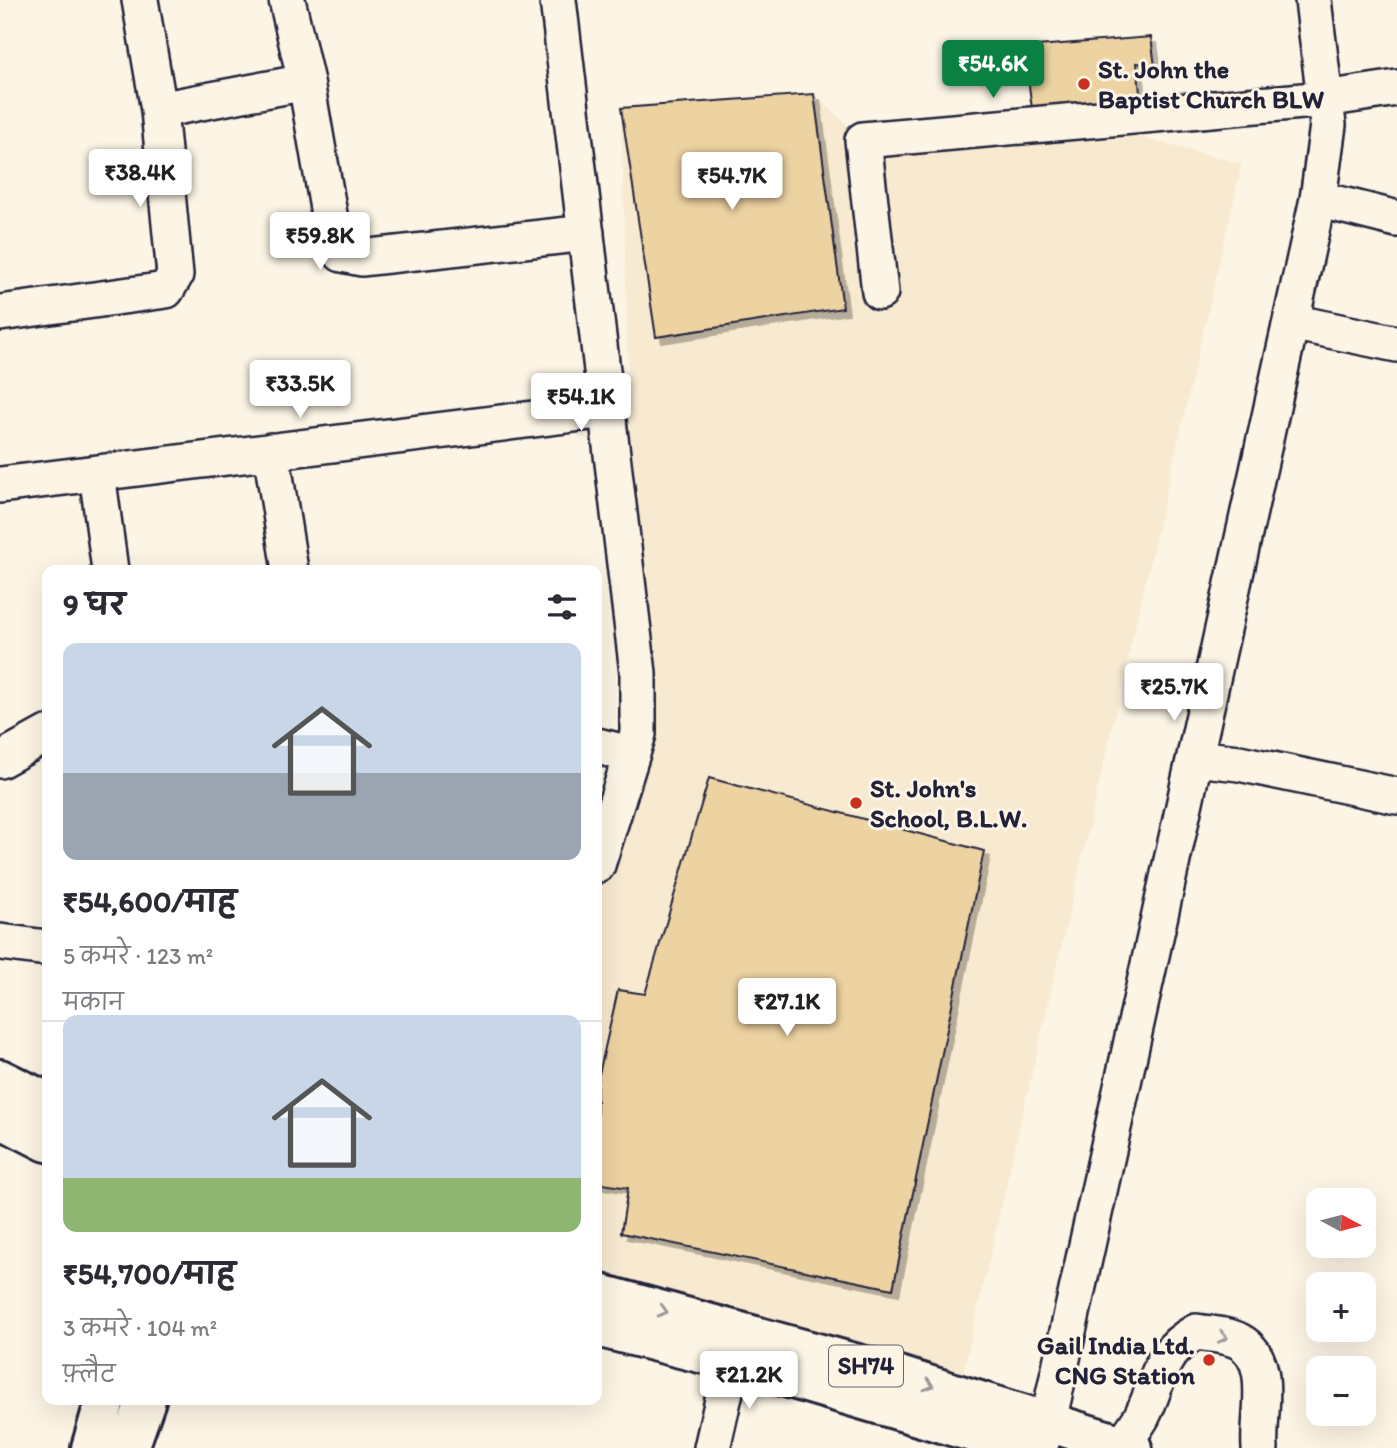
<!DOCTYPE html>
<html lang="hi">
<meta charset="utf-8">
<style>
body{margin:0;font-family:Itim,"Playpen Sans Deva",sans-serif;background:#f2f2f3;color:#2b2b33;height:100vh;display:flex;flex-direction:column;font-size:26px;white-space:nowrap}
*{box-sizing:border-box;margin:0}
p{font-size:23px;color:#7c7c81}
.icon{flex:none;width:38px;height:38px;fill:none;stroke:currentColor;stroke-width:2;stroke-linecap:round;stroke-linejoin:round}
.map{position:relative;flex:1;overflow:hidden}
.side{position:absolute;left:42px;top:565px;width:560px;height:840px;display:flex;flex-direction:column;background:#fff;border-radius:14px;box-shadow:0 7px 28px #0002}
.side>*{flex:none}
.needle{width:46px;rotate:97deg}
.controls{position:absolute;left:1306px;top:1188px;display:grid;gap:14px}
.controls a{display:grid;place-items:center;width:70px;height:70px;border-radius:14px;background:#fff;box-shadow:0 7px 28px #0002;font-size:35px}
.price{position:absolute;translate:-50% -60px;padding:0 16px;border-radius:7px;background:#fff;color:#222;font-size:23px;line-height:46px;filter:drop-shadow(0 2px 4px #0008)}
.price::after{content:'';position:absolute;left:50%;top:42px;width:21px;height:16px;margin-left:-10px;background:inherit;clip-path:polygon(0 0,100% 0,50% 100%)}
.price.selected{background:#0b8043;color:#fff}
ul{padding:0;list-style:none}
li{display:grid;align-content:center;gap:14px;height:371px;padding:0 21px}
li+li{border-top:2px solid #e1e1e2}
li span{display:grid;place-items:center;height:217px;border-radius:14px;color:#555}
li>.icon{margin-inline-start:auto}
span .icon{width:126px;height:126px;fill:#fffc;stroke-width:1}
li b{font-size:30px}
h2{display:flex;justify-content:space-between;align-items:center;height:84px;padding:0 21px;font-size:30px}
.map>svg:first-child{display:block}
.built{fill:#f8ead1}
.building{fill:#edd2a2;stroke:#22223b;stroke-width:2;filter:url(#shadow)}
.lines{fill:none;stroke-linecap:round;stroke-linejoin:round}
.minor-casing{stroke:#22223b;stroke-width:40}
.major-casing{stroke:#22223b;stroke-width:44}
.minor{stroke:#fcf5e5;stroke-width:35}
.major{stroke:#fcf5e5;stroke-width:38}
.oneway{stroke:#9a9698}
.poi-dot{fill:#c8321e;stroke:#fcf5e5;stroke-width:2.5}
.labels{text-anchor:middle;stroke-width:6;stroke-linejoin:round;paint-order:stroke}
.shield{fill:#fcf5e5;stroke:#63616e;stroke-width:2}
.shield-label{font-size:24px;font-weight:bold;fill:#22223b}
.poi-label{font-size:26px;font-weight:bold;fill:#22223b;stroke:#fcf5e5;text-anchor:start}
</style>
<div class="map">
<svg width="1397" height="1448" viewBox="0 0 1397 1448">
<defs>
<filter id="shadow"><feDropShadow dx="6" dy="6" stdDeviation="0" flood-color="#0004"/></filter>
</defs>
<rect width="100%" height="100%" fill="#fcf5e5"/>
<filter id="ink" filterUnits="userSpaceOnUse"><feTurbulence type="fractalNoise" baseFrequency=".0143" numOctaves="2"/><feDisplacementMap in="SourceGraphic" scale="14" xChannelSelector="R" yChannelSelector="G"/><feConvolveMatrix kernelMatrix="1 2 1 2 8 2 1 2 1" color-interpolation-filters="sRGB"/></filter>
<g filter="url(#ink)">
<path class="built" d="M814 94 863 140 1032 109 1242 164 962 1377 597 1274V873L638 734 621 108Z"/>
<path class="building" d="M1151 37 1155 66 1137 63 1141 103 1032 109 1024 47Z
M814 94 843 308 656 337 621 108Z
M709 778 984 851 893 1289 621 1233 628 1188 597 1183V1083L618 990 645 994Z"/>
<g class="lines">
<defs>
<path id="minor" d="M287 0 306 82 333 237 342 254 361 258 586 233
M558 0 638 673V734L597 865
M159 110 306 82
M1318 199 1397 219
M880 292 863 140 1325 99 1397 88
M0 313 166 290 175 275 159 110 140 0
M1291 322 1397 344
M271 451 290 570
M97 473 110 570
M0 485 607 410
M597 746 630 754
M1195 758 1239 763 1397 796
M0 760 47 734
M0 942 47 948
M712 1448 732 1361
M1039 1448 1048 1422 1318 199 1328 125 1313 0
M1121 1448C1127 1437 1136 1427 1142 1416 1161 1379 1156 1354 1196 1332 1208 1334 1228 1335 1239 1341 1275 1360 1257 1416 1260 1448"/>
<path id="major" d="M0 1079 47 1102
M0 1118 47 1142
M597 1293 876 1369 1132 1448
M597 1327 732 1361 1026 1448
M91 1448 105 1400
M129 1448 146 1400"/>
</defs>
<use href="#minor" class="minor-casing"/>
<use href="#major" class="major-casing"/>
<use href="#minor" class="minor"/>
<use href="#major" class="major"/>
</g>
<defs><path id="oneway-chevron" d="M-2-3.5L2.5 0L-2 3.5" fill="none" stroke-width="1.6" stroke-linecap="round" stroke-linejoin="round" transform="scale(1.75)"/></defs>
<g class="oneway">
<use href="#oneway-chevron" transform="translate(663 1311) rotate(15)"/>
<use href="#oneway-chevron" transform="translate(1223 1337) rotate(12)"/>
<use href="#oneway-chevron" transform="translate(929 1385) rotate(17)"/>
</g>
</g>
<g class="poi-dot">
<circle cx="1084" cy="84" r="7"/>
<circle cx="856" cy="803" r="7"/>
<circle cx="1209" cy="1360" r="7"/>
</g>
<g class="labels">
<rect class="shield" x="829" y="1345.5" width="74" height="41" rx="5"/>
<g class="shield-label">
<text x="866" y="1374">SH74</text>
</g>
<g class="poi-label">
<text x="1098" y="78">St. John the<tspan x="1098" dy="30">Baptist Church BLW</tspan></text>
<text x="870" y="797">St. John's<tspan x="870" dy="30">School, B.L.W.</tspan></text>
<text x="1195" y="1354" text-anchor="end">Gail India Ltd.<tspan x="1195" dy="30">CNG Station</tspan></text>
</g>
</g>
</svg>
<div class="controls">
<a><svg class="needle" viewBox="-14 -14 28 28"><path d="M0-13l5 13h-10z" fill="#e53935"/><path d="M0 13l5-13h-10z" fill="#7c7c81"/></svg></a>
<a>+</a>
<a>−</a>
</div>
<b class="price selected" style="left:993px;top:100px">₹54.6K</b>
<b class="price" style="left:140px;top:209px">₹38.4K</b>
<b class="price" style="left:732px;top:212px">₹54.7K</b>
<b class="price" style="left:320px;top:272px">₹59.8K</b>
<b class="price" style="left:300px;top:420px">₹33.5K</b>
<b class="price" style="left:581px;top:433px">₹54.1K</b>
<b class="price" style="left:1174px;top:723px">₹25.7K</b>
<b class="price" style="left:787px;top:1038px">₹27.1K</b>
<b class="price" style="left:749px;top:1411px">₹21.2K</b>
<section class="side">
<h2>9 घर<svg class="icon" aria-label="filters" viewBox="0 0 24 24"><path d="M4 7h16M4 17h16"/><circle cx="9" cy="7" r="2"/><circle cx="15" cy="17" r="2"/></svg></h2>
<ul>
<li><span style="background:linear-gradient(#c9d6e8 60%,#9aa5b1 0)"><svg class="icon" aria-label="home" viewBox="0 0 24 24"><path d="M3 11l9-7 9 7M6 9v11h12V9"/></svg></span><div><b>₹54,600/माह</b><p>5 कमरे · 123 m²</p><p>मकान</p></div></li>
<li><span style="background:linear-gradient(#c9d6e8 75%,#8fb573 0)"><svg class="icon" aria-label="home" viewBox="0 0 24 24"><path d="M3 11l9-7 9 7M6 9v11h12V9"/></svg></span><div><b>₹54,700/माह</b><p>3 कमरे · 104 m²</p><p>फ़्लैट</p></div></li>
</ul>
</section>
</div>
